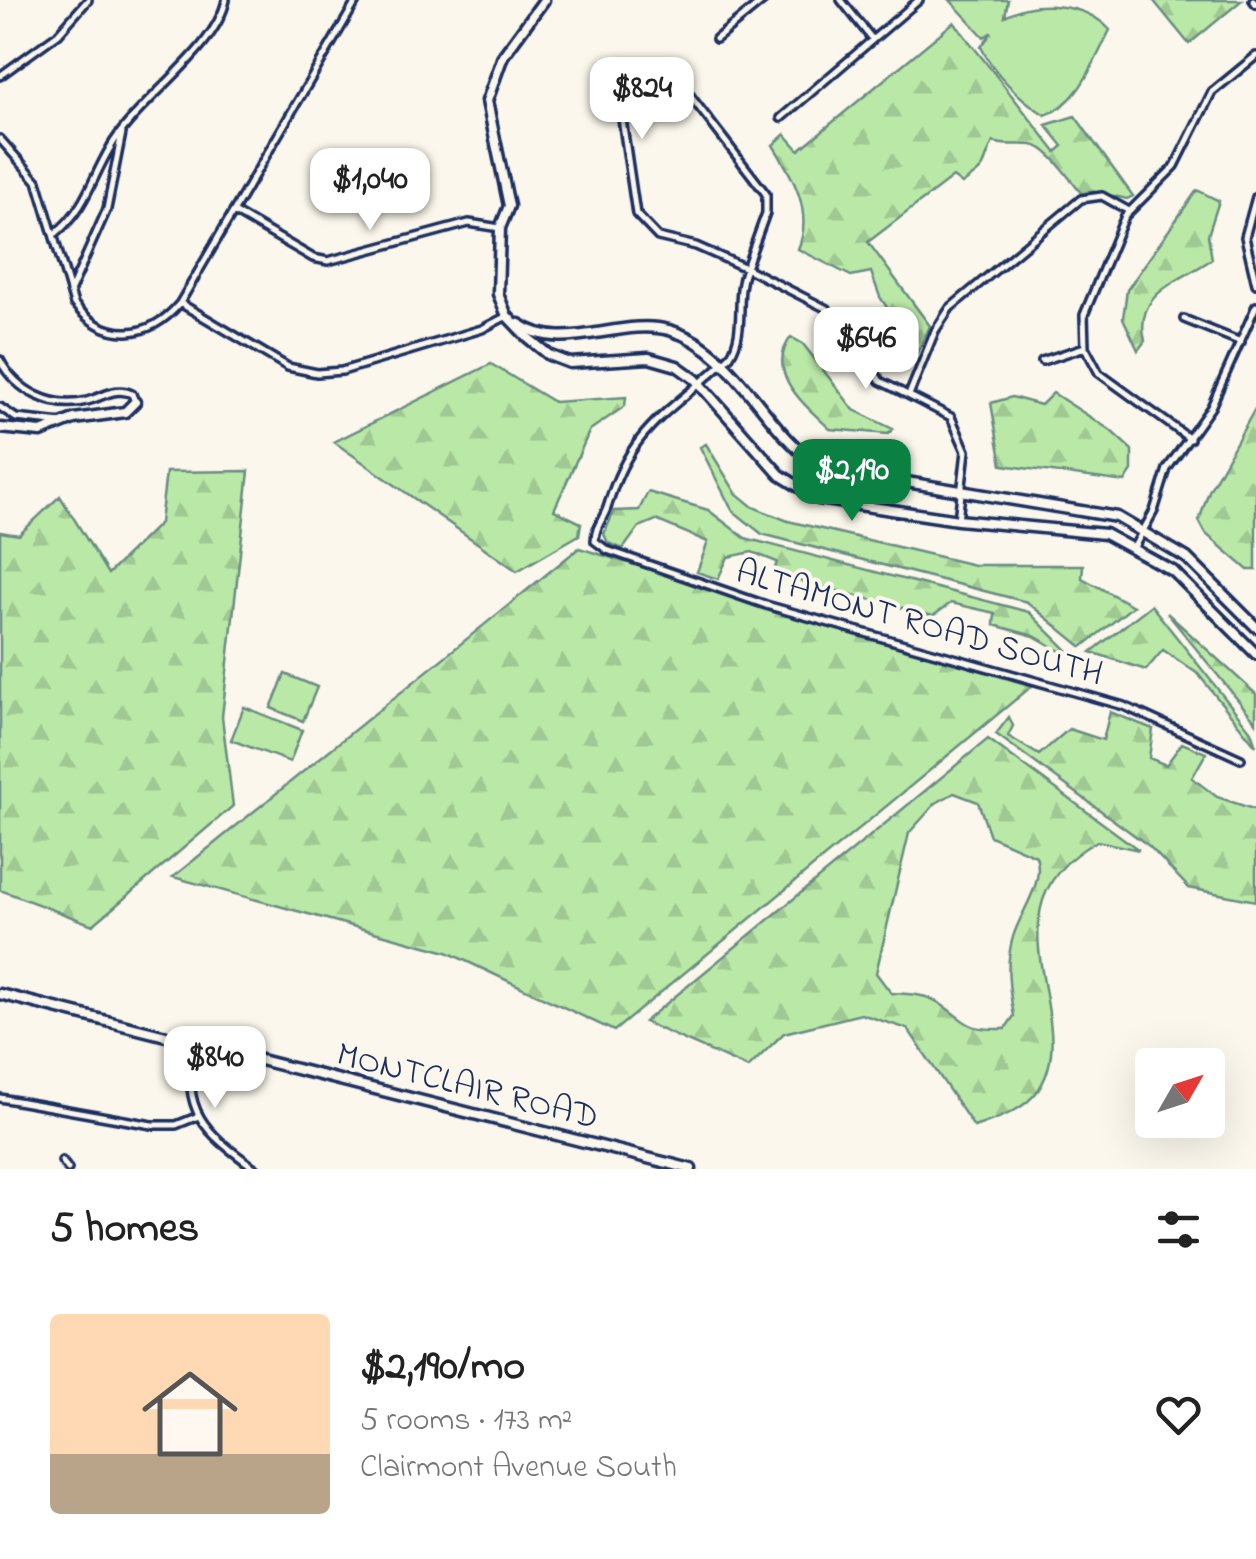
<!DOCTYPE html>
<meta charset="utf-8">
<style>
body{margin:0;font-family:"Indie Flower",sans-serif;background:#f6f6f6;color:#222;height:100vh;display:flex;flex-direction:column;font-size:38px;white-space:nowrap}
*{box-sizing:border-box;margin:0}
p{font-size:32px;color:#767676}
.icon{flex:none;width:55px;height:55px;fill:none;stroke:currentColor;stroke-width:2;stroke-linecap:round;stroke-linejoin:round}
.map{position:relative;height:1169px;overflow:hidden}
.details{display:flex;flex-direction:column;background:#fff;flex:1}
.details>*{flex:none}
.needle{width:65px;rotate:51deg}
.buttons{position:absolute;left:1135px;top:1048px;display:grid;gap:20px}
.buttons a{display:grid;place-items:center;width:90px;height:90px;border-radius:10px;background:#fff;box-shadow:0 10px 40px #0002;font-size:50px}
.price{position:absolute;translate:-50% -85px;padding:0 22px;border-radius:20px;background:#fff;color:#222;font-size:32px;line-height:65px;filter:drop-shadow(0 2px 5px #0008)}
.price::after{content:'';position:absolute;left:50%;top:60px;width:30px;height:22px;margin-left:-15px;background:inherit;clip-path:polygon(0 0,100% 0,50% 100%)}
.price.active{background:#0b8043;color:#fff}
ul{padding:0;list-style:none}
li{display:flex;align-items:center;gap:30px;height:250px;padding:0 50px}
li span{display:grid;place-items:center;flex:none;width:280px;height:200px;border-radius:10px;color:#555}
li>.icon{margin-inline-start:auto}
span .icon{width:120px;height:120px;fill:#fffc;stroke-width:1}
li b{font-size:42px}
h2{display:flex;justify-content:space-between;align-items:center;height:120px;padding:0 50px;font-size:42px}
.map>svg:first-child{display:block}
.green{fill:#bae9a7;stroke:#6a8c82;stroke-width:2.5}
.forest{fill:url(#forest-firs);stroke:#6a8c82;stroke-width:2.5;fill-rule:evenodd}
.lines{fill:none;stroke-linecap:round;stroke-linejoin:round}
.street-casing{stroke:#1b2f5e;stroke-width:12}
.secondary-casing{stroke:#1b2f5e;stroke-width:15}
.street{stroke:#fbf7ec;stroke-width:5}
.secondary{stroke:#fbf7ec;stroke-width:8}
.labels{text-anchor:middle;stroke-width:8;stroke-linejoin:round;paint-order:stroke}
.street-label{font-size:35px;fill:#1b2f5e;stroke:#fbf7ec}
</style>
<div class="map">
<svg width="1256" height="1169" viewBox="0 0 1256 1169">
<defs>
<pattern id="forest-firs" width="22" height="20" patternUnits="userSpaceOnUse" patternTransform="scale(2.5)"><rect width="22" height="20" fill="#bae9a7"/><path d="M5 1l3.5 6h-7zM16 11l3.5 6h-7z" fill="#9fc892"/></pattern>
</defs>
<rect width="100%" height="100%" fill="#fbf7ec"/>
<filter id="ink" filterUnits="userSpaceOnUse"><feTurbulence type="fractalNoise" baseFrequency=".01" numOctaves="2"/><feDisplacementMap in="SourceGraphic" scale="20" xChannelSelector="R" yChannelSelector="G"/><feConvolveMatrix kernelMatrix="1 2 1 2 8 2 1 2 1" color-interpolation-filters="sRGB"/></filter>
<g filter="url(#ink)">
<path class="green" d="M950 0H1008L1005 16C1034 0 1085 2 1110 30 1093 63 1080 103 1045 115 1020 99 994 74 981 47L992 32 984 37Z
M285 674 317 687 303 721 271 708Z
M244 707 302 730 290 762 231 740Z"/>
<path class="forest" d="M1153 0H1242L1189 44Z
M954 22 1056 152 1063 146 1046 125 1075 116 1133 196 1127 199 1091 191 1082 194C1070 181 1050 147 1032 145 1017 143 1008 147 993 142 979 170 992 162 962 184L953 177 868 242 930 326 917 353 880 297 871 272 851 276 798 249C814 212 792 175 773 145L785 134 799 150Z
M1197 190 1219 201 1208 235 1212 259C1180 282 1133 292 1145 341L1138 350 1123 318 1127 290Z
M791 337 803 344 854 410 893 429 888 434 830 429C805 405 764 373 791 337Z
M491 364 554 402 626 397 625 406 590 430 554 510 581 523 579 535 517 571 334 442Z
M1053 393 1110 430 1132 450V471L1125 482 1002 465 991 403 1012 397 1041 405Z
M1256 407V570H1248L1206 534 1199 521 1209 491Z
M706 444 736 493 753 507 788 521 974 565H1083L1082 578 1133 606 1082 647 1027 602 762 534 732 510 700 447Z
M249 471 222 717 233 806 93 925 0 890V532L19 535 60 496 108 574 160 523 166 472Z
M648 492 708 510 745 538 1029 612 1070 653 1069 656 1034 636 994 625 995 613 951 603 933 616 773 574 777 562 752 552 728 557 718 579 697 572 708 542 656 520 639 527 623 549 608 543 604 534 614 511 639 510Z
M579 548 1032 686 614 1031 447 952 173 877Z
M1151 605 1251 731 1256 746 1198 674 1163 650 1146 670 1091 652Z
M1167 613 1256 694V722Z
M1110 712 1153 729 1149 758 1166 765 1182 743 1206 753 1192 778 1217 797 1256 810V901L1189 888 1149 846 996 734 1009 717 1013 726 1008 736 1039 755 1069 729 1103 740Z
M988 739 1139 850 1097 841C977 907 1086 1017 1039 1089 1024 1111 997 1119 974 1127L908 1029 861 1014 784 1033 748 1068 644 1022ZM954 793 978 802 990 836 1036 856C1045 884 1021 910 1013 937 1005 963 1009 990 1014 1016L1005 1029C963 1030 970 1023 939 1003 927 994 906 994 891 993L876 973 909 833 936 803Z"/>
<g class="lines">
<defs>
<path id="street" d="M841 0 872 39
M1253 0 1256 4
M716 39 764 0
M0 76 58 34 88 0
M654 79 670 81 685 89 766 194V213L746 268 696 246 658 237 636 214 621 112 633 89Z
M781 118 919 0
M0 139 37 181 74 304C106 343 149 340 180 303L357 0
M1256 197 1245 237 1256 284
M234 212 313 258 328 261 469 223 500 228
M56 233C86 208 91 180 110 148 137 100 215 52 226 0
M70 292 107 209 122 133
M180 303 288 367 317 373 342 371 482 329 507 316
M1184 319 1241 342
M0 360C16 391 53 410 87 401 103 397 116 386 132 394L135 402
M1042 361 1085 347
M909 395 935 331 950 308 1081 199 1102 196 1129 211
M0 407 16 418 62 423
M1190 439 1099 373 1085 347 1084 315 1125 216 1175 166 1212 92 1256 56
M958 520 966 451 951 417 880 381 852 334 827 309 746 268C734 298 747 329 730 356 673 412 632 423 608 505 604 519 595 526 595 541L607 550 766 605 1124 706 1241 759
M1134 547 1154 511 1167 469 1211 407 1256 306
M194 1043C181 1112 203 1131 256 1169
M0 1098 152 1125H176L196 1117
M62 1161 68 1169"/>
<path id="secondary" d="M544 0 503 56 487 101 509 206 500 228 498 294 507 316 528 338 549 355 570 363 649 358 677 366 695 379 780 475 819 499 958 520 1105 534 1173 571 1256 654
M519 324C563 355 620 317 669 330 737 349 765 433 822 468L1117 517 1187 558 1256 627
M0 428 41 432 74 419 125 412 135 402
M0 994 691 1169"/>
</defs>
<use href="#street" class="street-casing"/>
<use href="#secondary" class="secondary-casing"/>
<use href="#street" class="street"/>
<use href="#secondary" class="secondary"/>
</g>
</g>
<g class="labels">
<g class="street-label">
<text transform="translate(920 621) rotate(16)" y="12">ALTAMONT ROAD SOUTH</text>
<text transform="translate(468 1084) rotate(14)" y="12">MONTCLAIR ROAD</text>
</g>
</g>
</svg>
<div class="buttons">
<a><svg class="needle" viewBox="-14 -14 28 28"><path d="M0-13l5 13h-10z" fill="#e53935"/><path d="M0 13l5-13h-10z" fill="#767676"/></svg></a>
</div>
<b class="price" style="left:642px;top:142px">$824</b>
<b class="price" style="left:370px;top:233px">$1,040</b>
<b class="price" style="left:866px;top:392px">$646</b>
<b class="price active" style="left:852px;top:524px">$2,190</b>
<b class="price" style="left:215px;top:1111px">$840</b>
</div>
<section class="details">
<h2>5 homes<svg class="icon" aria-label="filters" viewBox="0 0 24 24"><path d="M4 7h16M4 17h16"/><circle cx="9" cy="7" r="2"/><circle cx="15" cy="17" r="2"/></svg></h2>
<ul>
<li><span style="background:linear-gradient(#ffd9b3 70%,#b9a48a 0)"><svg class="icon" aria-label="home" viewBox="0 0 24 24"><path d="M3 11l9-7 9 7M6 9v11h12V9"/></svg></span><div><b>$2,190/mo</b><p>5 rooms · 173 m²</p><p>Clairmont Avenue South</p></div><svg class="icon" aria-label="heart" viewBox="0 0 24 24"><path d="M12 20l-8-8c-3-5 5-10 8-4 3-6 11-1 8 4z"/></svg></li>
</ul>
</section>
